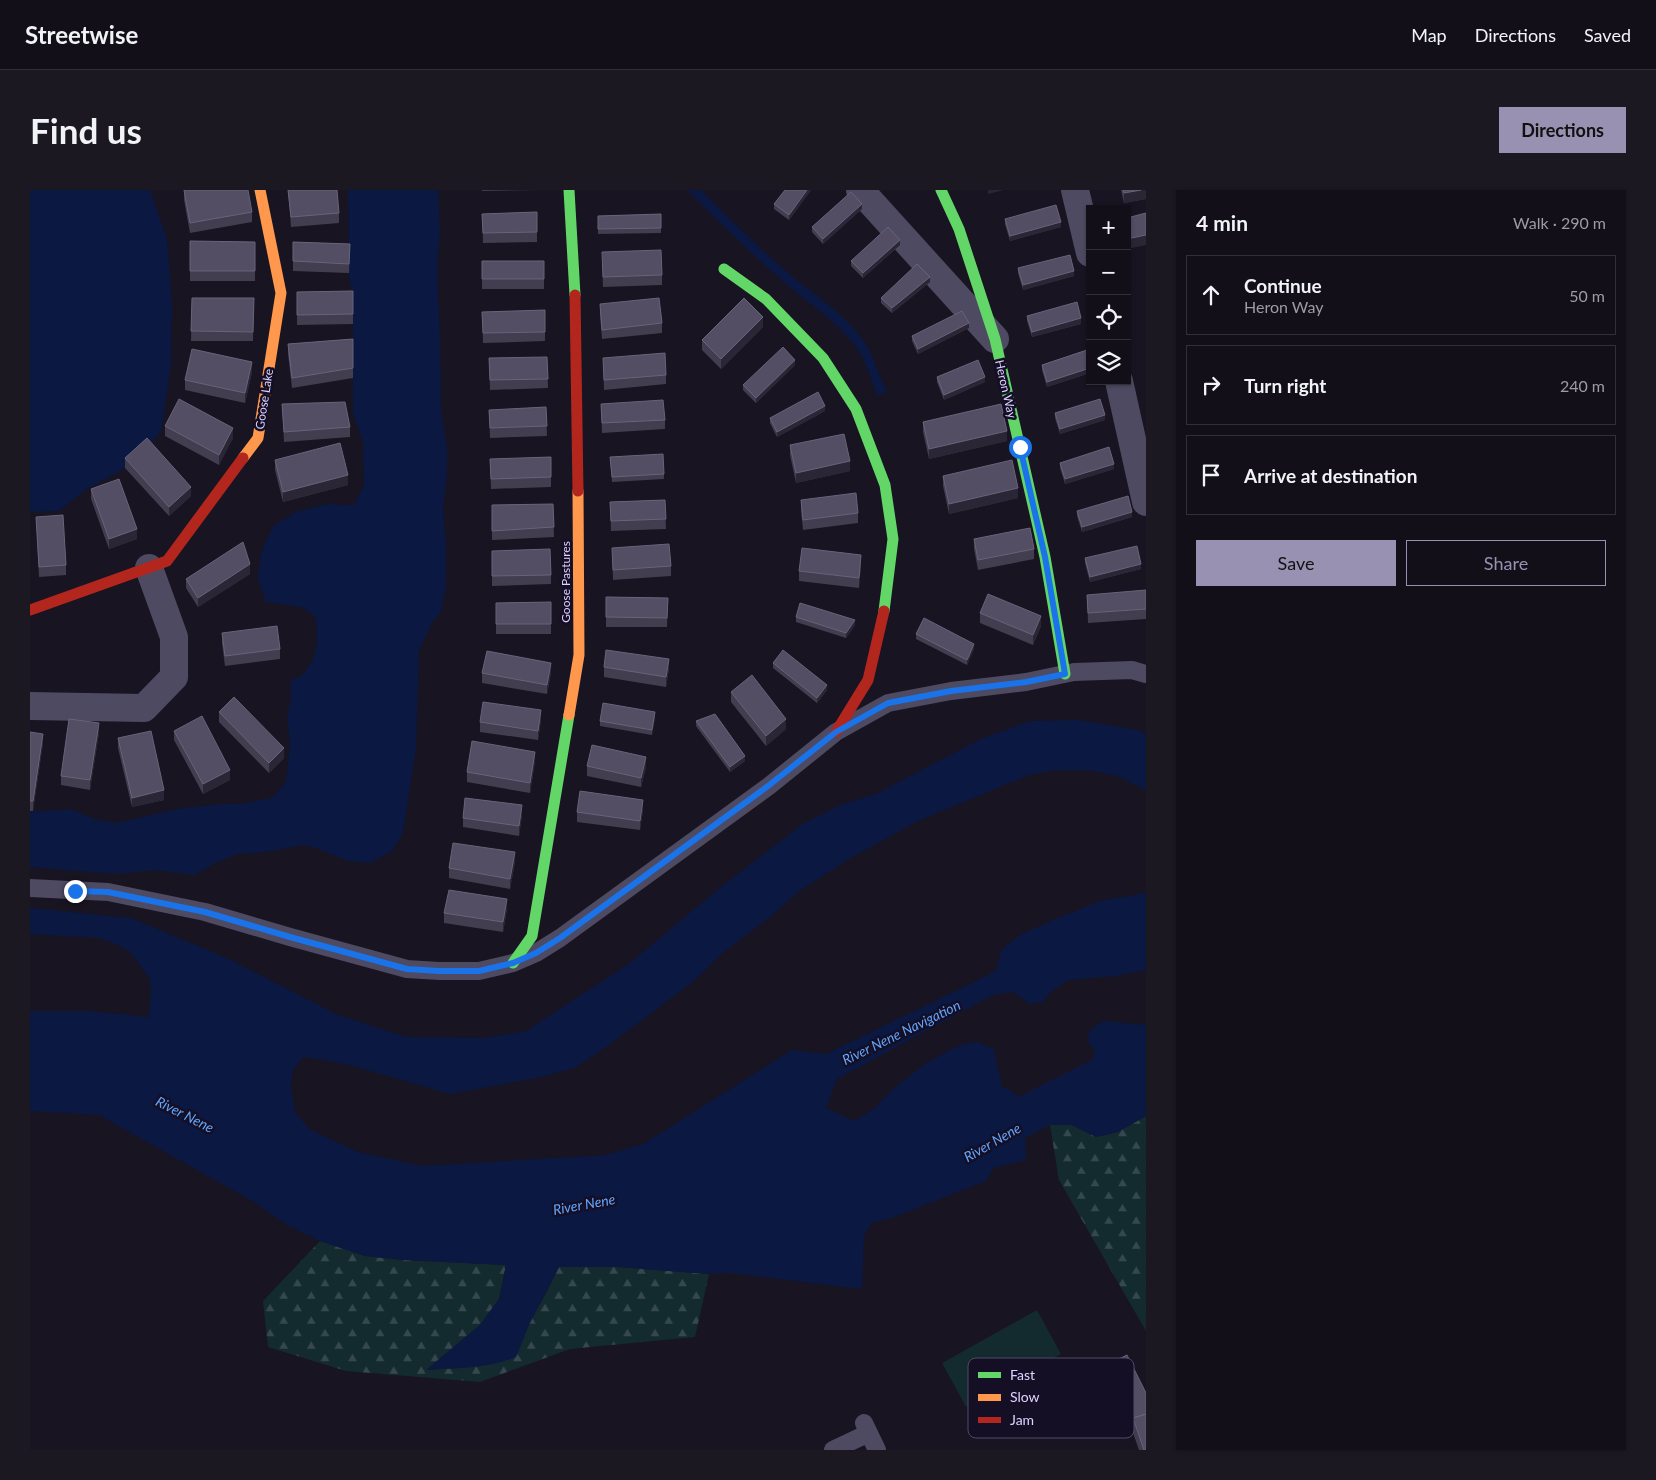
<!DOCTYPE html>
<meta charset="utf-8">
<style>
:root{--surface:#120f19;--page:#1b1822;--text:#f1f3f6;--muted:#9c9ca2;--line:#312f38;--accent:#9991b1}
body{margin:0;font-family:Lato,sans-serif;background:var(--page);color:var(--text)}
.controls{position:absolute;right:15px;top:15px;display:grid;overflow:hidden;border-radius:0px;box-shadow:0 1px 4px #0004}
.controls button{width:45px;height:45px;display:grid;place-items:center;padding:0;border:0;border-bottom:1px solid var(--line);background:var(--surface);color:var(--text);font:25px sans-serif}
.stop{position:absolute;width:15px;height:15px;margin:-11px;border:4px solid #1a73e8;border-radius:50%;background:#fff}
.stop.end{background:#1a73e8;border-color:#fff;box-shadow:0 1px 5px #0008}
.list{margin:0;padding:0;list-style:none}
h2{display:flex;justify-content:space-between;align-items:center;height:65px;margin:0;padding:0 20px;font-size:21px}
h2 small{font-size:16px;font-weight:400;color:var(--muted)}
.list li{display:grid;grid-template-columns:32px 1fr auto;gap:15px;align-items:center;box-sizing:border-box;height:80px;margin:0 10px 10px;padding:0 10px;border:1px solid var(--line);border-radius:0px}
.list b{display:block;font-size:19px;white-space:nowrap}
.list p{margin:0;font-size:16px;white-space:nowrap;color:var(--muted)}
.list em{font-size:16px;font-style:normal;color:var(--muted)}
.actions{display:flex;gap:10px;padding:15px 20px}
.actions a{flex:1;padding:11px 0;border:1px solid var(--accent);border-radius:0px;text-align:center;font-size:18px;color:var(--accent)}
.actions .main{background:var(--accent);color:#111}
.icon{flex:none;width:28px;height:28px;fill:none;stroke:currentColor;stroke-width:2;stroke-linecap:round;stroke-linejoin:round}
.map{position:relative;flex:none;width:1116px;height:1260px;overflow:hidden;border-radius:0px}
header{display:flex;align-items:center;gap:30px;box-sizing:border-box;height:70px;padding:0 25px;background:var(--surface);border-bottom:1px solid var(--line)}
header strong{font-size:24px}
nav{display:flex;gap:28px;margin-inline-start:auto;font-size:18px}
.intro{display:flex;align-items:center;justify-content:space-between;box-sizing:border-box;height:120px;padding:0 30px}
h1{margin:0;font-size:35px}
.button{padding:12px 22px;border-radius:0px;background:var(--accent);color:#111;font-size:18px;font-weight:700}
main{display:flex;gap:30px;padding:0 30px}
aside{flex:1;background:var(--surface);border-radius:0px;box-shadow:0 1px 4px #0004}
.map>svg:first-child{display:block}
</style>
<header>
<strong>Streetwise</strong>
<nav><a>Map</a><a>Directions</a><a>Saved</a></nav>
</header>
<div class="intro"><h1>Find us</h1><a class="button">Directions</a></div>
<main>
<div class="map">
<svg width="1116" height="1260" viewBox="0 0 1116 1260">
<defs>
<pattern id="forest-firs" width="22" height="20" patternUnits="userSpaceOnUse" patternTransform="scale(1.25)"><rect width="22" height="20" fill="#132a2e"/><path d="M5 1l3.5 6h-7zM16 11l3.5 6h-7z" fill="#35484d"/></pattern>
</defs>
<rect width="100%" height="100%" fill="#181421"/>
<path fill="url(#forest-firs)" d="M1116,926V1141L1029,990L1020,935H1042L1066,947L1088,942Z
M290,1051L335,1066L373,1070L476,1075L469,1109L450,1135L397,1180L438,1177L475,1171C495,1141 513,1111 529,1077H587L679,1084L665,1147L540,1159L450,1192L316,1181L238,1157L233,1111Z"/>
<path fill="#132a2e" d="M1007,1120L1031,1164L936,1217L912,1173Z"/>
<path fill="#0b1942" d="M0,0H120L137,49L142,114L141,175L131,241L117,258L95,278L54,301L29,321L0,322Z
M318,0H408L410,38L407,78L410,150L411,218L417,259V282L413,320L416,356V396L411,422L402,433L389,460L386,558L373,643L362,661L340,673L318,671L286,658L273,655L236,662L208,664L188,672L164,685L126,680L86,684L0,677V622L41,619L67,630L87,633L148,619L189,614H209L242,608L256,592L260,554L257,526L261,509V490L274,484L283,469L287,454L286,427L272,417L236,412L228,388L231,363L243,336L268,321L298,314L324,315L334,296L333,251L323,224V111L319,83Z
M657,0H671C701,30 730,59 762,86C787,107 818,126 835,153C845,168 849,186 857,202L848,206C840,190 837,172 826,157C807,131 779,114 755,93C721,64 689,32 657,0Z
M1049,530L1107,540L1116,544V600L1088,586L1057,580H1027L999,585L888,631L821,668L769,701L745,723L694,762L664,791L579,855L545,878L507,888L420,904L323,876C306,873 290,868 273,867L263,880L261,897L265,922L279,939L328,962L392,976L575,965L613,954L762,860L796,864L956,786L966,780L972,759L990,745L1028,728L1070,711L1116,703V780L1086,786L1039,790L1022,801L1013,812L1000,814L983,802L963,805L807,889L796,918L824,931L845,918L862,900L896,873L932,854L948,852L964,859L972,897L981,901L988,907L1062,870L1065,862L1058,851L1060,840L1073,831L1116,835V926L1088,942L1066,947L1042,935H1020L995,948L996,970L963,978L956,991L859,1029L842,1033L834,1046L832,1099L698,1083L679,1084L587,1077H529L499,1135L486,1167C458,1179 425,1178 396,1180L450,1135L469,1109L476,1075L373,1070L335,1066L290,1051L257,1035L224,1012L69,925L0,921V821H60L119,827L121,802L120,789L100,762L90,756L70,748L0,744V718L101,728L199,769L306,824L376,847L454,848L496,841L600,773L687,700L774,633L810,615L846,604L951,549L1000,531Z"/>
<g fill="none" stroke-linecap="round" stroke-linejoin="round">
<path stroke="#4d4a62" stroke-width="18" d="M0,698L78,702L175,722L260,747L377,779L409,781H449L483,773L506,763L530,748L739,596L806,542L858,513L921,501L996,492L1044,482L1102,480L1116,484
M834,1233L847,1260
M803,1260L839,1243"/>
<path stroke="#4d4a62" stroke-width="28" d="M830,0L965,149
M1045,0L1060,63
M1089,191L1116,312
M0,516L114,518L144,487V447L119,378"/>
<path stroke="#63d668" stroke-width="11" d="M539,0L545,105
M911,0L929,39L965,149L1015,367L1035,484
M694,79L736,109L793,168L826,219L855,295L863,349L854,421
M483,773L502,746L539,525"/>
<path stroke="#ff974d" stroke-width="11" d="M213,268L228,248L251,103L230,0
M539,525L549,465L548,301"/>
<path stroke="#b3261e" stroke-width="11" d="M545,105L548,301
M0,420L137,371L213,268
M806,542L838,490L854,421"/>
</g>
<path fill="#433d50" d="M154,0L222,22V32L160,43L154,10Z
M258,0L309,23V33L261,37Z
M452,0H509L452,1Z
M781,0L759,30L744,19V14Z
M1091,0H1116V9L1094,13Z
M832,19L793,54L782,42V37Z
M507,22V52L453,53L452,24Z
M631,24V43L568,44V26Z
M975,29L1031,37L980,51L975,34Z
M160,51L225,52V91H160Z
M263,52L320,54L319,83L263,81Z
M870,55L833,88L821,76V71Z
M452,71H514V99H452Z
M572,72L632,85V95L573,97Z
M988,78L1044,86L993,100L988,83Z
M900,92L862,123L851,113V108Z
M323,101V134L267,135V102Z
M162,108H224L223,151H161Z
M570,114L632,133V143L572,149L570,124Z
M515,120V151L453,153L452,122Z
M997,126L1051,134L1002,147L997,131Z
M733,137L691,179L672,160V150Z
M939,138L888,164L882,151V146Z
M323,149V188L262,198L258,164V154Z
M1060,159V183L1017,197L1012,180V175Z
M517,167L518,198L460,200L459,168Z
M573,168L636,185V194L574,200Z
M765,175L726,213L713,200V195Z
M222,182L215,213L155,200V190Z
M907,187L955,192L914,210L907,192Z
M252,214L320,237V247L254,252Z
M571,214L635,230V239L572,243Z
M516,217L517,246L460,248L459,220Z
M795,221L747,247L740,233V228Z
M1025,223L1075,230L1030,244L1025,228Z
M893,232L977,251L899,269L893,242Z
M135,236L203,248L189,275L135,246Z
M760,255L820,281L766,293L760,265Z
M521,267V297L461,299L460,269Z
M580,267L634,284V289L582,292Z
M95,268L161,306L139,326L95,278Z
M245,270L318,295L253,312L245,280Z
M1030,273L1084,279L1035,294L1030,278Z
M913,286L988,308L919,324L913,296Z
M61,299L107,349L79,359L61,309Z
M635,310L636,339L581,341L580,312Z
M771,310L828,323V333L773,340L771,320Z
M523,314L524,347L462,350V315Z
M1047,321L1102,327L1052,342L1047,326Z
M6,327L36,375V385L9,387Z
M944,349L1004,359V369L948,380L944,359Z
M582,358L641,376V386L583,390Z
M1055,368L1111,379L1060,392L1055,373Z
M462,371L521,385V394L462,396Z
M831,374L829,398L769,391V381Z
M220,384L168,417L156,398V389Z
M1116,404V429L1058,433L1057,405Z
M576,407L638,408L637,437H576Z
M521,412V444H466V413Z
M950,423L1011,436L1003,455L950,433Z
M766,427L825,435L816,448L766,432Z
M192,443L250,459V469L195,476L192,453Z
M886,444L944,459L937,475L886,449Z
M743,473L797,500L787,513L743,478Z
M574,477L639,479L636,497L574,487Z
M452,483H521L517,504L452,493Z
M701,502L756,539L736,556L701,512Z
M189,522L254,568L239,583L189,532Z
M625,527L622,545L570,536V531Z
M511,530L508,550L450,542V532Z
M666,531L715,571L700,582L666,536Z
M144,541L200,590L173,604L144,550Z
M0,542L13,553L3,621H0Z
M69,543L60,600L31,595V586Z
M88,548L134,610L102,617L88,558Z
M505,572L500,603L437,592V582Z
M557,576L616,577L611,597L557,586Z
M613,620L610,640L547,632V622Z
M492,625L489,646L433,637V628Z
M485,672L480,699L419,688V678Z
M477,719L473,742L414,733V723Z
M1066,1180L1116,1203V1260H1109L1103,1243V1240L1094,1245L1066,1190Z"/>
<path fill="#2b2635" d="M777,0H781L759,30V25Z
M958,0H974L958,4Z
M1111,0H1116V9L1094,13V3Z
M832,14V19L793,54V49Z
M1031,32V37L980,51V46Z
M1116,45V55L1097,59V49Z
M870,50V55L833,88V83Z
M1044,81V86L993,100V95Z
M900,87V92L862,123V118Z
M733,127V137L691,179V169Z
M1051,128V134L1002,147V142Z
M939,133V138L888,164V159Z
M765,170V175L726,213V208Z
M222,172V182L215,213V203Z
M1060,178V183L1017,197V192Z
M955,187V192L914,210V205Z
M795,216V221L747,247V242Z
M1075,225V230L1030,244V239Z
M203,238V248L189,275V265Z
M977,241V251L899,269V259Z
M820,271V281L766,293V283Z
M1084,274V279L1035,294V289Z
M318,285V295L253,312V302Z
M161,297V306L139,326V317Z
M988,298V308L919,324V314Z
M1102,322V327L1052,342V337Z
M107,339V349L79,359V349Z
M831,365V374L829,398V388Z
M220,374V384L168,417V408Z
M1111,374V379L1060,392V387Z
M1011,426V436L1003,455V445Z
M825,430V435L816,448V443Z
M944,454V459L937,475V470Z
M639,469V479L636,497V487Z
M521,473V483L517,504V495Z
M797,495V500L787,513V508Z
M511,520V530L508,550V541Z
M625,522V527L622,545V540Z
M756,529V539L736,556V546Z
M69,533V543L60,600V590Z
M13,544V553L3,621V611Z
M254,558V568L239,583V573Z
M505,562V572L500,603V593Z
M715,566V571L700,582V577Z
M616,567V577L611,597V588Z
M200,580V590L173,604V594Z
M134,600V610L102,617V608Z
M613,610V620L610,640V631Z
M492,615V625L489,646V636Z
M485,662V672L480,699V689Z
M477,709V719L473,742V732Z
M1103,1230V1240L1094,1245V1235Z"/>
<path fill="#534e63" stroke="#69637b" d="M154,0H218L222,22L160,33Z
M258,0H307L309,23L261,27Z
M755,0H777L759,25L744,14Z
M1093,0H1111L1094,3Z
M821,2L832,14L793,49L782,37Z
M1026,15L1031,32L980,46L975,29Z
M507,22V42L453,43L452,24Z
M1116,23V45L1097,49V28Z
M631,24V38L568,39V26Z
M858,37L870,50L833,83L821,71Z
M160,51L225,52V81H160Z
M263,52L320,54L319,74L263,71Z
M631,60L632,85L573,87L572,62Z
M1040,65L1044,81L993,95L988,78Z
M452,71H514V89H452Z
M887,74L900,87L862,118L851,108Z
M323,101V124L267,125V102Z
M162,108H224L223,142L161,141Z
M629,108L632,133L572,140L570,114Z
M714,108L733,127L691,169L672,150Z
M1047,112L1051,128L1002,142L997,126Z
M515,120V142L453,143L452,122Z
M932,121L939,133L888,159L882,146Z
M323,149V178L262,188L258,154Z
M753,157L765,170L726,208L713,195Z
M162,159L222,172L215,203L155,190Z
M1060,159V178L1017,192L1012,175Z
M635,163L636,185L574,190L573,168Z
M517,167L518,189L460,190L459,168Z
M948,170L955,187L914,205L907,187Z
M788,202L795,216L747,242L740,228Z
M149,209L203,238L189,265L135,236Z
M1070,209L1075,225L1030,239L1025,223Z
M633,210L635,230L572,233L571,214Z
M315,212L320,237L254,242L252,214Z
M971,214L977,241L899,259L893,232Z
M516,217L517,236L460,238L459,220Z
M814,244L820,271L766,283L760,255Z
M117,248L161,297L139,317L95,268Z
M310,253L318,285L253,302L245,270Z
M1079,257L1084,274L1035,289L1030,273Z
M633,264L634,284L582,287L580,267Z
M521,267V287L461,289L460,269Z
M982,270L988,298L919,314L913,286Z
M89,289L107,339L79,349L61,299Z
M826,303L828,323L773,330L771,310Z
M1098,306L1102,322L1052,337L1047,321Z
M635,310L636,329L581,331L580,312Z
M523,314L524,337L462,341V315Z
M33,325L36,375L9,377L6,327Z
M1000,338L1004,359L948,370L944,349Z
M213,352L220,374L168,408L156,389Z
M639,354L641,376L583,380L582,358Z
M1107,356L1111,374L1060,387L1055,368Z
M772,358L831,365L829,388L769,381Z
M520,359L521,385L462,386V361Z
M1116,400V419L1058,423L1057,405Z
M958,404L1011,426L1003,445L950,423Z
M576,407L638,408L637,428L576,427Z
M521,412V434H466V413Z
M770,413L825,430L816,443L766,427Z
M894,428L944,454L937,470L886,444Z
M247,436L250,459L195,466L192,443Z
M576,460L639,469L636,487L574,477Z
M753,460L797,495L787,508L743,473Z
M457,461L521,473L517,495L452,483Z
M722,485L756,529L736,546L701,502Z
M204,507L254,558L239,573L189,522Z
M453,512L511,520L508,541L450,532Z
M573,513L625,522L622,540L570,531Z
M685,524L715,566L700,577L666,531Z
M172,526L200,580L173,594L144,541Z
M39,529L69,533L60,590L31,586Z
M121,541L134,600L102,608L88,548Z
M0,542L13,544L3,611H0Z
M442,551L505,562L500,593L437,582Z
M562,555L616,567L611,588L557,576Z
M550,601L613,610L610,631L547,622Z
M435,608L492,615L489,636L433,628Z
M423,653L485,662L480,689L419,678Z
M419,700L477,709L473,732L414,723Z
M1097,1165L1116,1203V1224L1103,1228V1230L1094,1235L1066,1180Z
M1116,1224V1260H1114L1103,1228Z"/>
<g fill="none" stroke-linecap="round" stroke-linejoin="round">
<path stroke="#1a73e8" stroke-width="6" d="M45,701L78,702L175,722L260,747L377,779L409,781H449L483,773L506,763L530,748L738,596L806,542L858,513L921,501L996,492L1035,484L1015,367L990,257"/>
</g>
<g text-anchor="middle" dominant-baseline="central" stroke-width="5" stroke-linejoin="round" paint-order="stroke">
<g font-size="12" fill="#ded4ff" stroke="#150f26">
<text transform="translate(976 199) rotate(77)">Heron Way</text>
<text transform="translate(234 209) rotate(-81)">Goose Lake</text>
<text transform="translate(535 392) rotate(-90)">Goose Pastures</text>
</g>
<g font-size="14" font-style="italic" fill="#62a6ff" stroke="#150f26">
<text transform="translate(871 842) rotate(-26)">River Nene Navigation</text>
<text transform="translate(155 924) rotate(27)">River Nene</text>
<text transform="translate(962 952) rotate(-30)">River Nene</text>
<text transform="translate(554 1014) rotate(-10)">River Nene</text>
</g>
</g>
<rect x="938" y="1168" width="166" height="80" rx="8" fill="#150f26" stroke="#514a67" stroke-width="1"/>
<rect x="948" y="1182" width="23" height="6" fill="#63d668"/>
<rect x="948" y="1204" width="23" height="7" fill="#ff974d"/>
<rect x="948" y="1227" width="23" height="6" fill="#b3261e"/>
<g font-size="14" fill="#ded4ff">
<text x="980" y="1190">Fast</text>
<text x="980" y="1212">Slow</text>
<text x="980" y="1235">Jam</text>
</g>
</svg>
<div class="controls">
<button>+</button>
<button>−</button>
<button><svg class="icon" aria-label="locate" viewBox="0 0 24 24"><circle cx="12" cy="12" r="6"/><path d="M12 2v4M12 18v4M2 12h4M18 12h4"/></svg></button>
<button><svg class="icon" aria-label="layers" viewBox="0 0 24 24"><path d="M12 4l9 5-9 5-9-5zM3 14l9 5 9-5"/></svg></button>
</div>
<div class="stop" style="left:990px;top:257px"></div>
<div class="stop end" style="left:45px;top:701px"></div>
</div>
<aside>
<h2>4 min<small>Walk · 290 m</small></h2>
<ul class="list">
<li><svg class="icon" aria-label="ahead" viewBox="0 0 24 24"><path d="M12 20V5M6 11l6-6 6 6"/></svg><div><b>Continue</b><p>Heron Way</p></div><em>50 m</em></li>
<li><svg class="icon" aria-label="right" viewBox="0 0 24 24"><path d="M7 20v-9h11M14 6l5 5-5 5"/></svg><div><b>Turn right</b></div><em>240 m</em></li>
<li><svg class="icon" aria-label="arrive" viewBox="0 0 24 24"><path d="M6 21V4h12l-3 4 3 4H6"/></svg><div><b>Arrive at destination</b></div></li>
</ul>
<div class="actions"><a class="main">Save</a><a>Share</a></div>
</aside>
</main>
